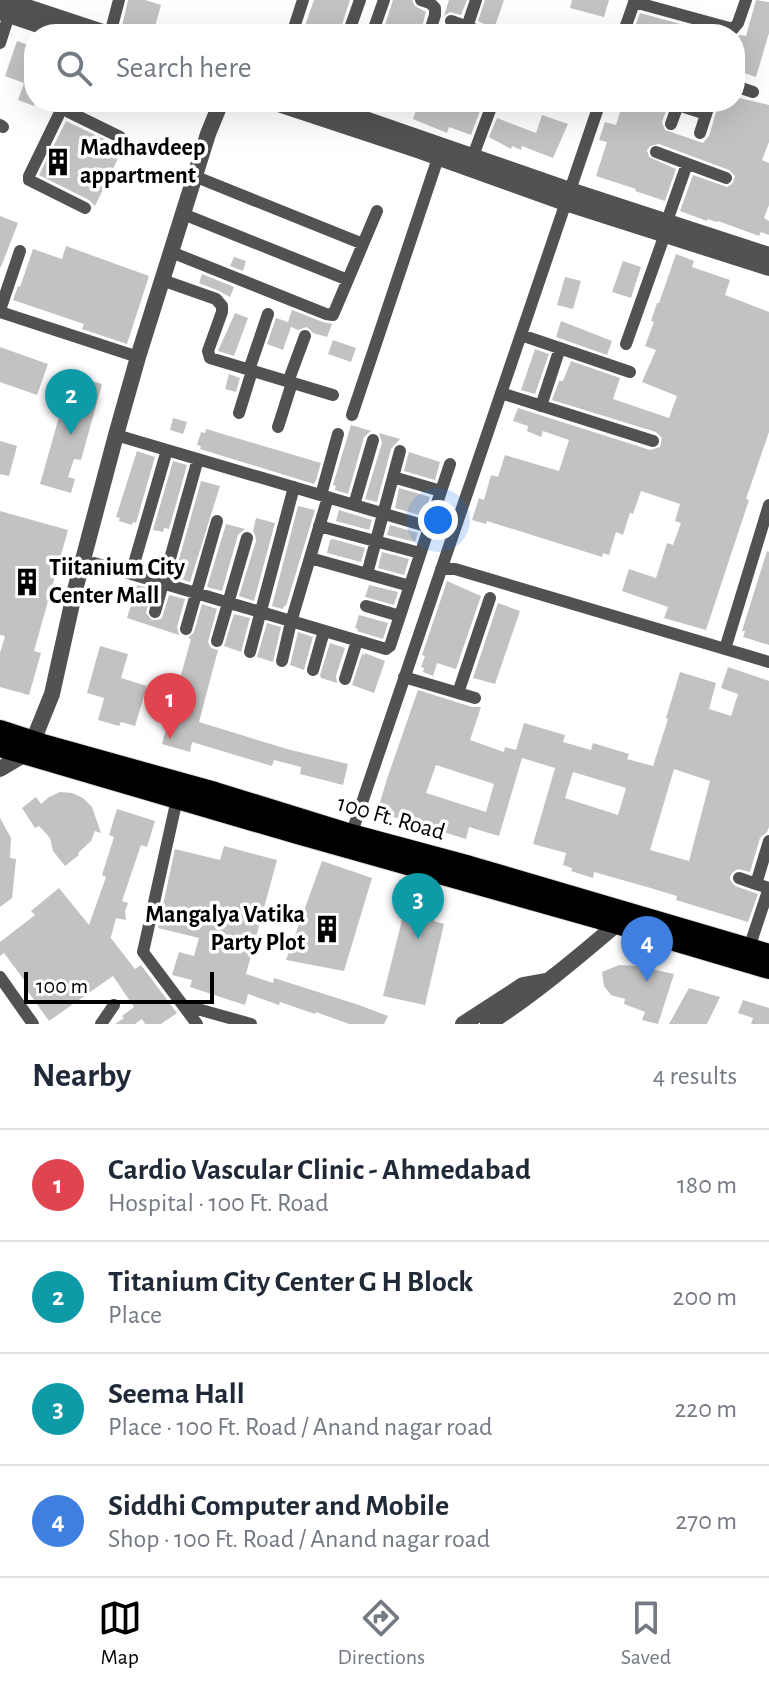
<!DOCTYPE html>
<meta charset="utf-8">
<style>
:root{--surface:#fff;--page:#f6f6f7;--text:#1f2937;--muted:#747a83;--line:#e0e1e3;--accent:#000}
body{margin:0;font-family:"Alegreya Sans",sans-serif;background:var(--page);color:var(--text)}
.scale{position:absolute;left:24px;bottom:20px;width:190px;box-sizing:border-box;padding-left:8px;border:4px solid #000;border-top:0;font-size:22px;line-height:28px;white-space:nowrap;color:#000;-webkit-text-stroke:6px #fff;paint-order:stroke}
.you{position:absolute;left:438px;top:520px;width:28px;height:28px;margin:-20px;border:6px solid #fff;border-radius:50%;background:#1a73e8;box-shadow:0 0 0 12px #1a73e833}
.badge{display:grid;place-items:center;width:52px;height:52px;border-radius:50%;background:var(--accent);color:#fff;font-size:26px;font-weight:700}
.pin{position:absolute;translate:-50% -66px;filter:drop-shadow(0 2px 4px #0008)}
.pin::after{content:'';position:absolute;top:42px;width:28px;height:24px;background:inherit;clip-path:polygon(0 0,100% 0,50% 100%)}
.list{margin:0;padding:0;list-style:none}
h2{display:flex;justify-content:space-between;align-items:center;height:104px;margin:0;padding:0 32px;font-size:34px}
h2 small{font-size:26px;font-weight:400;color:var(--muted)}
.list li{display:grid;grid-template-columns:52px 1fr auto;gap:24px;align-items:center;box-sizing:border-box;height:112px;padding:0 32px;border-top:2px solid var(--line)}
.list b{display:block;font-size:30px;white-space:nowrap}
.list p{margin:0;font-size:26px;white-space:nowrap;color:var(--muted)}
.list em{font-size:26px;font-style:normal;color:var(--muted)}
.icon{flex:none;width:44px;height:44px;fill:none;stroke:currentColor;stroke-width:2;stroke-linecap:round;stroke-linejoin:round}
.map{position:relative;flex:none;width:769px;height:1024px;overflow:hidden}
.search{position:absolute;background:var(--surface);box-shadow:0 8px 32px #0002;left:24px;right:24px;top:24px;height:88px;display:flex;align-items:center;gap:20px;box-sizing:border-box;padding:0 28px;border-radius:32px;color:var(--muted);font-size:30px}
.sheet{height:552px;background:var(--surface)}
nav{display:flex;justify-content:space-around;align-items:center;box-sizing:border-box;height:112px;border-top:2px solid var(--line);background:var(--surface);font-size:22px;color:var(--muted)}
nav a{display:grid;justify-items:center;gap:4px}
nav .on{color:var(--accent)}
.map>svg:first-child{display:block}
</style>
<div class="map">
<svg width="769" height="1024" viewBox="0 0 769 1024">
<rect width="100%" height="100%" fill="#fff"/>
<path fill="#c2c2c2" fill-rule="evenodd" d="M128,0H145L161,5L153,34L122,26Z
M314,0H350L339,34H302Z
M393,0H412L415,6L426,12L420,34H382Z
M449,0H467L461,15L450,12L444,16Z
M485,0H504L494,29L478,21Z
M572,0H609L604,17L570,8Z
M756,0L769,2V33L756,77L735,70V38L740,35L746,36Z
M640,13L717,34H640L633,32Z
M17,41L34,47V106L18,100L24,83L5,76Z
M735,97L769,105V142L762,160L769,163V205L764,218L769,221V235L761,232L759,236L718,221L717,222L707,219V221L680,211L693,175L727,187L732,184L735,176L729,170L659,144L650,146L647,150L649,157L676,169L665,201L635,191L636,189L596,176L607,142L599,140L605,122L616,125L623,102H659L668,105L662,122L665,130L703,143L709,136L719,102H735Z
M419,102H456L480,111L471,135L449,127L447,133L413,119Z
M542,115L568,124L553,158L522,146L521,150L512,146L511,149L489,137L497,118L536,133Z
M66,121L116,145L124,146L95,206L89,200L39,175Z
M0,216L18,223L1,267H0Z
M66,246L149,276L127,344L82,329L84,324L13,300L18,286L20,287L33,249L62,259Z
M676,254L694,261L692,267L730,280L725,295L769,312V432L746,499L749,500L706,630L664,618L668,607L622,591L629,569L656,578L667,543L673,545L681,523L675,521L680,504L641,491L633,514L630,513L623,535L616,532L609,555L603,553L602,557L487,521L486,524L472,520L479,498L484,500L491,475L498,477L505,455L559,471L569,440L543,431L541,437L527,431L528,426L513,421L518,408L650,450L660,447L662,438L656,432L552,400L559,381H563L571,361L620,378L613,399L669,418L677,396L642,382L656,350L645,346L654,322L651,321L657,303H659Z
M234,257L246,261L243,271L230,266Z
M623,261L641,267L631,298L612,292Z
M202,274L234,287L230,297L219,291L199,283Z
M565,277L581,281L573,309L557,305Z
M292,310L323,322L332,324L327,337L313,333L307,327L298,330L291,327L283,350L267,344L276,318L288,322Z
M235,313L248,318L234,356L218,351Z
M561,321L612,341L607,355L556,337Z
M333,340L356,348L351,362L328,354Z
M0,347L48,364L37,395L0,382Z
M535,349L549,354L535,394L521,390Z
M229,374L240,378L236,392L225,389Z
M71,375L102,384L81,460L74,459L68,477L75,479L71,493L40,484Z
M173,418L187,422L183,434L170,430Z
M351,425L371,431L364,437L348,494L335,490L336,486L333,485Z
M206,429L321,463L316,480L314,484L200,449L201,446L197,445L201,432L205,433Z
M379,433L400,439L391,449L377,502L365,499L382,443Z
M0,441L17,446L9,476L0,474Z
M137,451L155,457L136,523L133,522L132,525L119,521L120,518L116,517Z
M409,452L440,462L435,480L404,471Z
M173,461L187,465L169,529L164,528L163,532L153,530Z
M201,481L220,486L190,582L174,577Z
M399,488L430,497L423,516L395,508Z
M298,506L315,510L286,606H284L283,609L272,606Z
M339,510L372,520L369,530L336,521Z
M0,511L68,530L34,651L41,653L29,695L0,687V653L5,636L0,635Z
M256,518L275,523L254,601L239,596L256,541L255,535L253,531Z
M226,524L245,529L238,535L222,591L207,587Z
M390,525L418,533L415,542L387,535Z
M333,539L365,548L361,562L327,553L330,540Z
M767,551L769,552V645L743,637L745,631H742Z
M382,552L409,559L404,575L378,568Z
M447,581L481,596L456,669L437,663L433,676L423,672L424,668L421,667L425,656L422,655Z
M137,585L152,589L146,613L152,620H158L162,618L169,595L185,599L177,627L179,635L127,618Z
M369,585L398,592L394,605L365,597Z
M498,603L520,611L495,684L473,678Z
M202,604L217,609L208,642L211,648L218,650L199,722L287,749L348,764L343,785L300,774L301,767L274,760L272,766L192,742L190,752L162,744L191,639L188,638L194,632Z
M234,614L250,618L241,652L224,646Z
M359,615L388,623L383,639L357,631L358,629L355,628Z
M267,623L281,627L273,662L257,657Z
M298,632L313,637L304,670L290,665Z
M330,643L345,648L336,676L337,683L321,678L320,675Z
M100,646L128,654L121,678L147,686L135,726L121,722L119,726L98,720L104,698L87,693Z
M365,653L385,661L374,693L352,685L362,654L365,655Z
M728,667L769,681V827L767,832L760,838L750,872L738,869L733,872L730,876V880L735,886L758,894L748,922L676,900L677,896L647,887L594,872L593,878L571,871L572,868L563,865L566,853L533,844L555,768L522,758L499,836L469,827L466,839L377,812L387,779L418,690L472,707H481L470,740L504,752L505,747L516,750L524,723L565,735L563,742L591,750L593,743L629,754L627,759L653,766L668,719L666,718L680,672L716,683L709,709L731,716L738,694L721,688ZM436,765L494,784L486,812L426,793ZM674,769L710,781L689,861L650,850ZM573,772L626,788L618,815L565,798Z
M60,792L72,793L83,798L92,807L101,833L95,831L91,841L78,853L79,855L65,866L53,851L50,838L39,826L35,828L22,808L36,797L41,804L49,797Z
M117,809L155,821L147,847L141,845L122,901L128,903L125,911L126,920L116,918L111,937H110L135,969L141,965L177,1013L161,1024H145L142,1019L135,1024H115L124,1018L122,1016L134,1007L113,976L49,1021L24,986L27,984L4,953L0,956V942L35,915L31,911L59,888L89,925L106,877L102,875L114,837L109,835Z
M0,818L11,838L10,858L16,859L12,898L0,907Z
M224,846L277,860L246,974L273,983L274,978L359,1005L388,1016L384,1024H349L316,1012L315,1014L280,1002L279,1005L248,994L245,1005L190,987L192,980L172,975L179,952L194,956L199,938L158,928L175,849L220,860Z
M322,861L372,878L344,971L286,960Z
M421,889L442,895L434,921L444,924L425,1005L383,996L404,912L415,915Z
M619,965L637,966L674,974L658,1024L642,1020L645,1012L624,1004L625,999L611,995L604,986L602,972Z
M689,988L720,997L707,1024H669Z
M743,1000L769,1008V1024H751L753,1018L738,1013Z"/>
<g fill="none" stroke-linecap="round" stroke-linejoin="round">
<defs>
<path id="primary" d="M0,730L46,745L215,792L351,834L470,866L769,954
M0,747L297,834L617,924L769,969"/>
</defs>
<use href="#primary" stroke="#dbdbdb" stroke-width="22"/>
<path stroke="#525252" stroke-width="12" d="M421,0L430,3L435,8V15L429,34
M634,2L733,29L738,23L746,0
M451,21L487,34
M467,27L476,0
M110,34L119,0
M292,34L303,0
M348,34L360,0
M372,34L384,0
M623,34L635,0
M0,43L11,9
M735,86L753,92
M65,102L29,176V180L85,208
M678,105L706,114
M63,106L69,112L120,137
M671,124L679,102
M0,125L3,127
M700,133L710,102
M656,152L726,178
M473,156L493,102
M194,176L363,244
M183,214L348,280
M667,221L687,164
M171,252L326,314L333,315L377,211
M162,280L216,299L222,306V312L208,351L210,358L333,395
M0,310L20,251
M0,312L138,357
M521,335L630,372
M626,344L665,234
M249,370L268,314
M288,382L305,336
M501,393L653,441
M541,406L560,348
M239,413L252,371
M352,415L438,158
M278,427L292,383
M116,435L429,527
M393,477L441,491
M321,495L338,434
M354,505L373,440
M319,526L420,553
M310,558L410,586
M94,563L386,649L390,646L450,464
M441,569H455L769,662
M131,574L167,450
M367,574L400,451
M366,606L400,616
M155,612L198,459
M186,629L217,521
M217,641L247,538
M725,649L769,505
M250,652L294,487
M282,661L291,622L328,497
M313,670L324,631
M404,677L475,698
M345,679L357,641
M458,693L490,598
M177,799L143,952L197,1024
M350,838L600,102
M769,841L756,884L769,888
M739,878L756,884
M749,948L769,888
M0,977L33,1024
M183,1005L251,1024
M101,1024L114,1005"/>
<path stroke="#525252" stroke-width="16" d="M6,0L109,34
M0,12L65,34
M272,102L420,151L565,203L769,268
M316,102L570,190L769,255
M0,769L25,754L33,741L52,694L75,590L116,435L138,357L208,134L221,102
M463,1024L523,985L545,981
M488,1024C534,994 576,959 617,924L618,917"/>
<use href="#primary" stroke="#000" stroke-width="20"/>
</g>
<defs>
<symbol id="building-bare" viewBox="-9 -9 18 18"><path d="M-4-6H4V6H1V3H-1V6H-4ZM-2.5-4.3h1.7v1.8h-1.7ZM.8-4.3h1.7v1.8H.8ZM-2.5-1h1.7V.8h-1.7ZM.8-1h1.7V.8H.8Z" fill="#000" stroke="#fff" stroke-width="2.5" paint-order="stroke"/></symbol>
</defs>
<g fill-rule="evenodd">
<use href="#building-bare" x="38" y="142" width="40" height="40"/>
<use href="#building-bare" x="7" y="562" width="40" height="40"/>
<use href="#building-bare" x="307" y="909" width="40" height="40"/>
</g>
<g text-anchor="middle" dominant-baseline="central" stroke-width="7" stroke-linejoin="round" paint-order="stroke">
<g font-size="24" font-weight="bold" fill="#000" stroke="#fff" text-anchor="start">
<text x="80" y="148">Madhavdeep<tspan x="80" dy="28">appartment</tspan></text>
<text x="49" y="568">Tiitanium City<tspan x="49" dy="28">Center Mall</tspan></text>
<text x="305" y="915" text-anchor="end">Mangalya Vatika<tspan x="305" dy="28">Party Plot</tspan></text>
</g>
<g font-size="24" fill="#000" stroke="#fff">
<text transform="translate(391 818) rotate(16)">100 Ft. Road</text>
</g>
</g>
</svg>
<div class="scale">100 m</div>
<div class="you"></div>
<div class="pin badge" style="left:170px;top:739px;background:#e0444e">1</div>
<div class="pin badge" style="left:71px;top:435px;background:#0f9aa8">2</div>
<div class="pin badge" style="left:418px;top:939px;background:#0f9aa8">3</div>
<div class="pin badge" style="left:647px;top:982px;background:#3f7fe0">4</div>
<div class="search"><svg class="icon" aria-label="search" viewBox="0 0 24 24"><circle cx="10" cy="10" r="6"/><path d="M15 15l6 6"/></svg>Search here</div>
</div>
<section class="sheet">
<h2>Nearby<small>4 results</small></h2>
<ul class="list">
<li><span class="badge" style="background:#e0444e">1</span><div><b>Cardio Vascular Clinic - Ahmedabad</b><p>Hospital · 100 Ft. Road</p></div><em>180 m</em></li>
<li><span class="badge" style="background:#0f9aa8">2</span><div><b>Titanium City Center G H Block</b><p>Place</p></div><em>200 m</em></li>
<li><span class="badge" style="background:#0f9aa8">3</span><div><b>Seema Hall</b><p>Place · 100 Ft. Road / Anand nagar road</p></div><em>220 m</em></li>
<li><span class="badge" style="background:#3f7fe0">4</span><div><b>Siddhi Computer and Mobile</b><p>Shop · 100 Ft. Road / Anand nagar road</p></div><em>270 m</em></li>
</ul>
</section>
<nav>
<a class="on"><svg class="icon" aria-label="map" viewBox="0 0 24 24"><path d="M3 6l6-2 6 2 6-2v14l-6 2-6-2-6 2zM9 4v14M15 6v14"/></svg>Map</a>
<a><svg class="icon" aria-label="directions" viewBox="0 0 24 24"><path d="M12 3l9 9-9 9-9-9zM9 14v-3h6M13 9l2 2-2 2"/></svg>Directions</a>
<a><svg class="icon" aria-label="saved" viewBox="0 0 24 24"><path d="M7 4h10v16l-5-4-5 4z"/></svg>Saved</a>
</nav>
